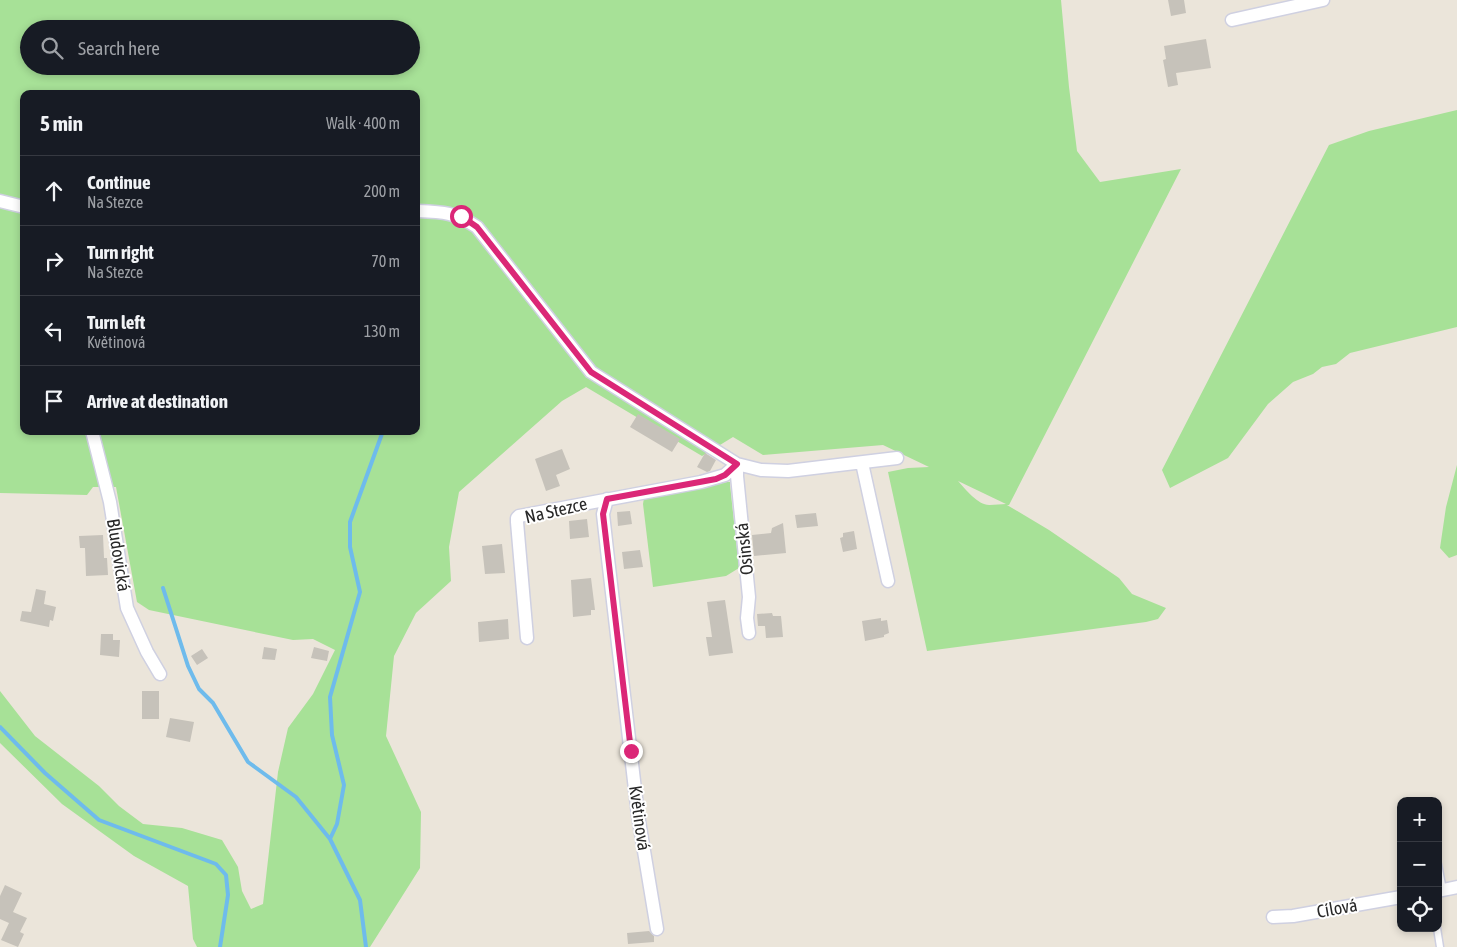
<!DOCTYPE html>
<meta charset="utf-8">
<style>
:root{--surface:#171b24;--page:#242831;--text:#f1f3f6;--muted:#9ea1a6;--line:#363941}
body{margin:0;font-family:"Asap Condensed",sans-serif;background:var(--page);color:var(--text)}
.controls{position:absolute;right:15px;bottom:15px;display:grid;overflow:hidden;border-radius:10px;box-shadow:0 2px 8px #0003}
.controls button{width:45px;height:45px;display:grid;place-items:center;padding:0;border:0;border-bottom:1px solid var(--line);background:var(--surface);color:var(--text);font:25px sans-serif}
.stop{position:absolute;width:15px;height:15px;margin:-11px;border:4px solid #db2777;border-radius:50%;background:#fff}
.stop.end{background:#db2777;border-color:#fff;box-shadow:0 1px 5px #0008}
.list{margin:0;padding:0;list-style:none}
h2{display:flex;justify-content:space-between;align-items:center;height:65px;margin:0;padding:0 20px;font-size:21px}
h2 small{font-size:16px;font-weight:400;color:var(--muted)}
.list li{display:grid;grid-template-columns:32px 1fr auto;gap:15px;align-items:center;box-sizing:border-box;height:70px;padding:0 20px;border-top:1px solid var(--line)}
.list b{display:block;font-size:19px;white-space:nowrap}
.list p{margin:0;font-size:16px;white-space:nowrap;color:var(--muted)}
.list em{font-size:16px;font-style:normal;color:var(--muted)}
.icon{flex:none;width:28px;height:28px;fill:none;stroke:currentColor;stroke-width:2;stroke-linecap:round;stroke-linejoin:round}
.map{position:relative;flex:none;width:1457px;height:947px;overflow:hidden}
.search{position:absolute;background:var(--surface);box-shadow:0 2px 8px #0003;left:20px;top:20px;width:400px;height:55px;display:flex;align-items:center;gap:12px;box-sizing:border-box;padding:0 18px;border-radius:28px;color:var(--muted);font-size:19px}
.panel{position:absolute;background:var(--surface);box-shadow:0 2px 8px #0003;left:20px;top:90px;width:400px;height:345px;border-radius:10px}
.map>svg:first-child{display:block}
</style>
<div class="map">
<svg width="1457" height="947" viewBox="0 0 1457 947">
<rect width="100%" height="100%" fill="#ebe5da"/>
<path fill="#a7e197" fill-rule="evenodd" d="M0,0H1061L1069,87L1077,151L1100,182L1181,169L1009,505H1007L1049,530L1119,578L1132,594L1166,608L1158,619L1146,622L927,651L888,472L908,468L929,467L883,445L763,455L733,437L702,456L586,387L562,401L459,492L449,547L451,581L416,613L394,656L386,736L421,812L420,868L370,947H197L193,939L188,886L134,856L62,804L0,743V691L35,736L99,786L119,806L143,824L182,828L222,840L238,867L242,891L251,909L263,904L278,772L288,728L313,694L335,650L313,639L293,640L149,610L137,602L116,487H93L87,495L0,493ZM29,29H411V66H29ZM24,94H416V431H24ZM958,481L1006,504C1001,504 995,505 990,505C979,506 965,489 958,481Z
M1457,110V327L1350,353L1336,364L1322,367L1313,374L1293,382L1268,404L1228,458L1170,488L1162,470L1329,145L1369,131Z
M1457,465V555L1449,558L1440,548L1446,507Z
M727,482H730V485L739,568L726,576L653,587L643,504L644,498Z"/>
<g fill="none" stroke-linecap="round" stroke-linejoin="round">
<path stroke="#6ebbec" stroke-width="4" d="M163,588L188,666L199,689L213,703L248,762L296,797L330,839L360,900L366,947
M0,727L45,773L99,820L216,864L226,875L228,895L220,947
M330,839L337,824L344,785L332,735L330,697L360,592L350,547V522L383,431"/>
</g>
<path fill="#c6c2ba" d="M1168,0H1184L1186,13L1171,16Z
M1206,39L1211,68L1176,73L1178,85L1168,87L1163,60L1166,59L1164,46Z
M638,414L680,439L672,452L630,427Z
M562,449L570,469L556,475L560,486L546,491L535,459Z
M705,453L716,460L710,471L707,472L697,467Z
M630,511L632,524L618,526L617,512Z
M816,513L818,526L797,528L795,515Z
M587,519L589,537L570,539L569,521Z
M783,523L786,553L754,556L752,535L771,533L772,528Z
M854,531L857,549L843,552L840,538L843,537V533Z
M103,535L104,558H107L108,575L86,576L85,548H80L79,536Z
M502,544L505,573L485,574L482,546Z
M640,550L643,567L624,569L622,552Z
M591,578L595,610H591V615L573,617L571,580Z
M36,589L46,591L44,604L56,607L53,621L50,620L49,627L20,621L22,611L31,612Z
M725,600L733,653L709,656L706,637H712L707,602Z
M772,613L773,616H781L783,637L766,638L765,626H758L757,614Z
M881,618V621L887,620L889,633L884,635V637L865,641L862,621Z
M508,619L509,639L479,642L478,622Z
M101,634H113V640H120L119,657L100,655Z
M264,647L277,649L275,660L262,659Z
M314,647L329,651L327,661L311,658Z
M202,649L208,658L197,665L191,656Z
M142,691H159V719H142Z
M170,718L194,722L190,742L166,737Z
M5,885L22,893L13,912L27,918L20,932L24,934L18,947L1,940L9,923L0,919V896Z
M649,931L654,936V942L628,944L627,933Z"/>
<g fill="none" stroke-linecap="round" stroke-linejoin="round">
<defs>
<path id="service" d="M1438,864L1443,890
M1437,928L1440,947"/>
<path id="minor" d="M1232,20L1323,0
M0,201L24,207
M416,211C443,212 454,212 477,227L591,372L737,464L761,470L788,471L897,458
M92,431L110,502L127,608L147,652L160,674
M862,463L888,581
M737,464V476L749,597L747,618L749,633
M607,499L603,514L607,550L638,815L657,929
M527,638L517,522V518L519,516L701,482L725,475L737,464
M1438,891L1457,887
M1273,917L1293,916L1401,897"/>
</defs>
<use href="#service" stroke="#cfd0e1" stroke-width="9"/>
<use href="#minor" stroke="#cfd0e1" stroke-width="15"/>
<use href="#service" stroke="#fff" stroke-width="6"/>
<use href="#minor" stroke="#fff" stroke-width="12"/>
</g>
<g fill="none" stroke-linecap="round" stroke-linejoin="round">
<path stroke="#db2777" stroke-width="6" d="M461,216L477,227L591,372L737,464L725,475L716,479L607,499L603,514L631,751"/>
</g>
<g text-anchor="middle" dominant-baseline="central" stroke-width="4" stroke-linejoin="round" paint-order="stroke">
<g font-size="18" fill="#282828" stroke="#fff">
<text transform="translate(556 510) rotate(-13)">Na Stezce</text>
<text transform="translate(744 549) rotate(-96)">Osinská</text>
<text transform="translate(119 555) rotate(81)">Bludovická</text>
<text transform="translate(640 818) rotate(82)">Květinová</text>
<text transform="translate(1337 908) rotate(-10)">Cílová</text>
</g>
</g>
</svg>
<div class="controls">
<button>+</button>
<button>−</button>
<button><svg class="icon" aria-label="locate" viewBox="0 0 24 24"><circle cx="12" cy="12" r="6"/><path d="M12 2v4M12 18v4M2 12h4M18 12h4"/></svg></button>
</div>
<div class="stop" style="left:461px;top:216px"></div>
<div class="stop end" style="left:631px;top:751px"></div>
<div class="search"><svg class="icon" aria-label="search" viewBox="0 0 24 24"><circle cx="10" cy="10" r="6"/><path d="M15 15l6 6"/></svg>Search here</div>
<section class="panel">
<h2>5 min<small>Walk · 400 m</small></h2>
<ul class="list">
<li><svg class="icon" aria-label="ahead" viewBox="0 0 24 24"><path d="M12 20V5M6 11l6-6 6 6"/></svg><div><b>Continue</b><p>Na Stezce</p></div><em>200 m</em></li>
<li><svg class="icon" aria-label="right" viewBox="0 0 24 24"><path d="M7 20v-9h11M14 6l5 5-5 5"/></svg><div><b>Turn right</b><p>Na Stezce</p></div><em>70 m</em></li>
<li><svg class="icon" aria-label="left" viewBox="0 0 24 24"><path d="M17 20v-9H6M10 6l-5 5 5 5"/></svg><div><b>Turn left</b><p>Květinová</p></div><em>130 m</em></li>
<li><svg class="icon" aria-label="arrive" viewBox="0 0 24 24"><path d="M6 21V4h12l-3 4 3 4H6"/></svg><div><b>Arrive at destination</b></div></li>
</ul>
</section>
</div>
